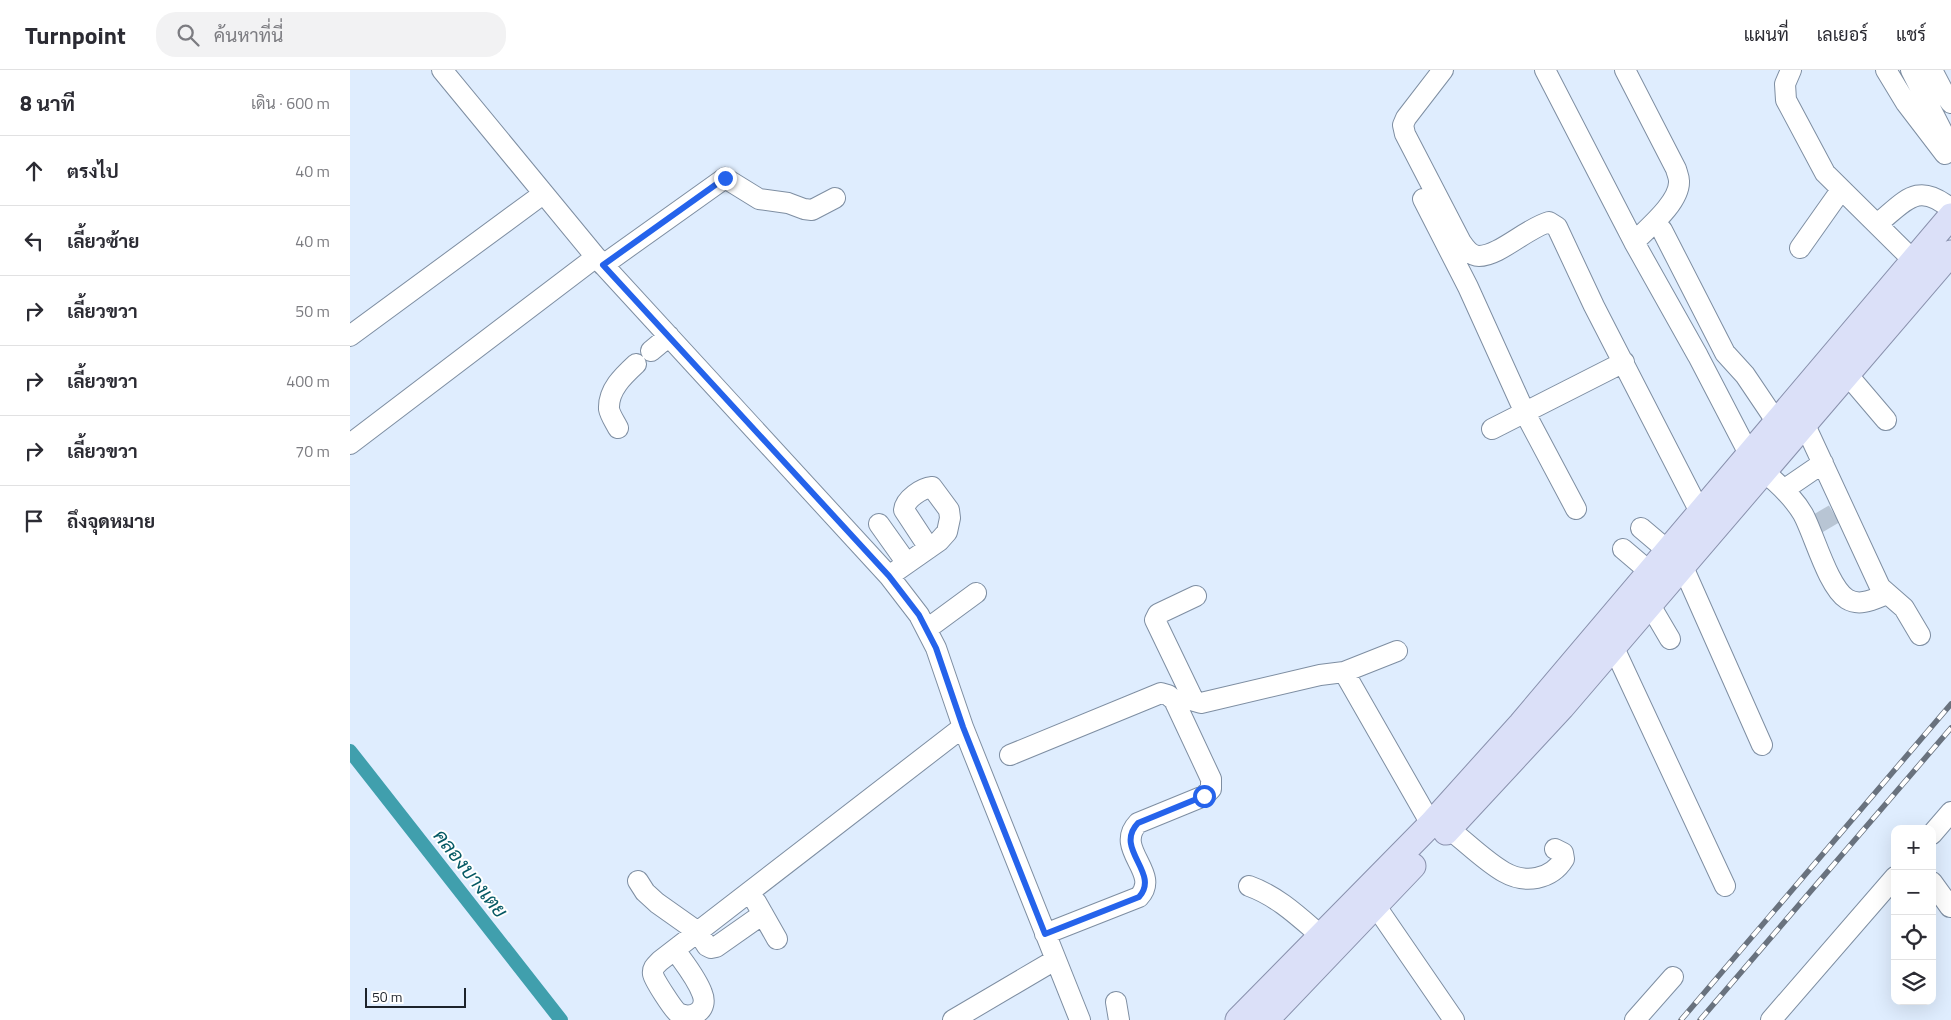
<!DOCTYPE html>
<html lang="th">
<meta charset="utf-8">
<style>
:root{--surface:#fff;--page:#f2f2f3;--text:#2b2b33;--muted:#7c7c81;--line:#e1e1e2}
body{margin:0;font-family:"Titillium Web",Sarabun,sans-serif;background:var(--page);color:var(--text)}
.controls{position:absolute;right:15px;bottom:15px;display:grid;overflow:hidden;border-radius:10px;box-shadow:0 5px 20px #0002}
.controls button{width:45px;height:45px;display:grid;place-items:center;padding:0;border:0;border-bottom:1px solid var(--line);background:var(--surface);color:var(--text);font:25px sans-serif}
.scale{position:absolute;left:15px;bottom:12px;width:101px;box-sizing:border-box;padding-left:5px;border:2px solid #1d232b;border-top:0;font-size:14px;line-height:18px;white-space:nowrap;color:#1d232b;-webkit-text-stroke:4px #fff;paint-order:stroke}
.stop{position:absolute;width:15px;height:15px;margin:-11px;border:4px solid #2563eb;border-radius:50%;background:#fff}
.stop.end{background:#2563eb;border-color:#fff;box-shadow:0 1px 5px #0008}
.list{margin:0;padding:0;list-style:none}
h2{display:flex;justify-content:space-between;align-items:center;height:65px;margin:0;padding:0 20px;font-size:21px}
h2 small{font-size:16px;font-weight:400;color:var(--muted)}
.list li{display:grid;grid-template-columns:32px 1fr auto;gap:15px;align-items:center;box-sizing:border-box;height:70px;padding:0 20px;border-top:1px solid var(--line)}
.list b{display:block;font-size:19px;white-space:nowrap}
.list em{font-size:16px;font-style:normal;color:var(--muted)}
.icon{flex:none;width:28px;height:28px;fill:none;stroke:currentColor;stroke-width:2;stroke-linecap:round;stroke-linejoin:round}
.map{position:relative;flex:none;width:1601px;height:950px;overflow:hidden}
header{display:flex;align-items:center;gap:30px;box-sizing:border-box;height:70px;padding:0 25px;background:var(--surface);border-bottom:1px solid var(--line)}
header strong{font-size:24px}
nav{display:flex;gap:28px;margin-inline-start:auto;font-size:18px}
.search{width:350px;height:45px;background:var(--page);display:flex;align-items:center;gap:12px;box-sizing:border-box;padding:0 18px;border-radius:20px;color:var(--muted);font-size:19px}
main{display:flex}
aside{flex:1;background:var(--surface)}
.map>svg:first-child{display:block}
</style>
<header>
<strong>Turnpoint</strong>
<div class="search"><svg class="icon" aria-label="search" viewBox="0 0 24 24"><circle cx="10" cy="10" r="6"/><path d="M15 15l6 6"/></svg>ค้นหาที่นี่</div>
<nav><a>แผนที่</a><a>เลเยอร์</a><a>แชร์</a></nav>
</header>
<main>
<aside>
<h2>8 นาที<small>เดิน · 600 m</small></h2>
<ul class="list">
<li><svg class="icon" aria-label="ahead" viewBox="0 0 24 24"><path d="M12 20V5M6 11l6-6 6 6"/></svg><div><b>ตรงไป</b></div><em>40 m</em></li>
<li><svg class="icon" aria-label="left" viewBox="0 0 24 24"><path d="M17 20v-9H6M10 6l-5 5 5 5"/></svg><div><b>เลี้ยวซ้าย</b></div><em>40 m</em></li>
<li><svg class="icon" aria-label="right" viewBox="0 0 24 24"><path d="M7 20v-9h11M14 6l5 5-5 5"/></svg><div><b>เลี้ยวขวา</b></div><em>50 m</em></li>
<li><svg class="icon" aria-label="right" viewBox="0 0 24 24"><path d="M7 20v-9h11M14 6l5 5-5 5"/></svg><div><b>เลี้ยวขวา</b></div><em>400 m</em></li>
<li><svg class="icon" aria-label="right" viewBox="0 0 24 24"><path d="M7 20v-9h11M14 6l5 5-5 5"/></svg><div><b>เลี้ยวขวา</b></div><em>70 m</em></li>
<li><svg class="icon" aria-label="arrive" viewBox="0 0 24 24"><path d="M6 21V4h12l-3 4 3 4H6"/></svg><div><b>ถึงจุดหมาย</b></div></li>
</ul>
</aside>
<div class="map">
<svg width="1601" height="950" viewBox="0 0 1601 950">
<rect width="100%" height="100%" fill="#dfedfe"/>
<g fill="none" stroke-linecap="round" stroke-linejoin="round">
<path stroke="#409fad" stroke-width="14" d="M0,681L211,950"/>
<path stroke="#b8c5d4" stroke-width="20" stroke-dasharray="20 10" stroke-linecap="butt" d="M1467,454L1484,444"/>
<defs>
<path id="minor" d="M92,0L246,187L539,506L569,545L586,578L613,657L730,950
M1093,0L1056,48L1053,55L1055,64L1111,172C1115,178 1120,186 1129,186C1149,186 1177,158 1199,152L1207,157L1244,236L1350,442
M1195,0L1284,172L1348,286L1399,384
M1275,0L1326,99C1327,103 1329,107 1329,111C1330,132 1298,158 1284,172
M1441,0L1435,14L1436,30L1475,103L1564,191
M1536,0L1556,33L1595,84
M1561,0L1598,73
M1582,0L1595,25L1601,33
M1073,129L1118,217L1175,343L1226,439
M1527,154C1555,132 1567,110 1601,139
M1312,160L1375,283L1395,305L1426,351
M1450,178L1491,120
M253,195L375,108L409,129L438,133L454,139L462,140L485,128
M0,266L193,124
M301,281L319,266
M1496,303L1536,350
M1454,353L1530,517L1554,538L1570,565
M268,358C265,352 260,345 259,339C258,320 273,306 286,294
M1142,359L1274,292
M0,374L246,187
M1414,402C1429,414 1443,427 1453,444C1464,464 1478,517 1497,529C1510,537 1524,529 1537,524
M1435,419L1473,393
M529,454L556,492
M1291,458L1317,480
M1273,479L1300,502
M1333,497L1412,675
M539,506L589,471L597,462L600,448L599,440L582,417C572,418 555,429 554,440L579,478
M846,526L808,544L805,550L844,631L851,633L970,605L994,602L1081,754
M1300,535L1320,569
M577,559L626,523
M1264,578L1375,816
M994,602L1047,581
M660,685L811,623L818,625L824,630L861,709V719L854,726L788,753C763,779 812,803 789,827L695,864
M1099,759C1116,772 1136,792 1154,802C1175,814 1201,810 1214,789L1213,783L1205,779
M1582,764L1601,742
M288,811L295,822L307,833L348,862L357,876L361,878L366,877L413,844
M1582,812L1600,837
M899,816C927,826 948,846 970,865
M406,832L427,869
M1025,835L1104,950
M325,880C334,893 346,907 352,923C359,940 343,950 328,943C323,939 304,910 303,904C302,898 306,895 310,891L613,657
M766,932L769,950
M603,950L705,890
M1285,950L1323,907
M1421,950L1545,807"/>
<path id="major" d="M1096,762L1212,637L1601,183
M888,950L1081,754L1171,654L1601,146
M916,950L1063,796"/>
</defs>
<use href="#minor" stroke="#7e8ea2" stroke-width="22"/>
<use href="#major" stroke="#8991ad" stroke-width="27"/>
<use href="#minor" stroke="#fff" stroke-width="20"/>
<use href="#major" stroke="#dbe0f8" stroke-width="25"/>
<defs>
<path id="rail" d="M1331,950L1601,634
M1350,950L1601,658"/>
</defs>
<use href="#rail" stroke="#69727e" stroke-width="5.5"/>
<use href="#rail" stroke="#fff" stroke-width="4" stroke-dasharray="11" stroke-linecap="butt"/>
</g>
<g fill="none" stroke-linecap="round" stroke-linejoin="round">
<path stroke="#2563eb" stroke-width="6" d="M375,108L253,195L539,506L569,545L586,578L613,657L695,864L789,827C811,803 763,779 788,753L854,726"/>
</g>
<g text-anchor="middle" dominant-baseline="central" stroke-width="4" stroke-linejoin="round" paint-order="stroke">
<g font-size="20" font-style="italic" fill="#055964" stroke="#fff">
<text transform="translate(121 803) rotate(52)">คลองบางเตย</text>
</g>
</g>
</svg>
<div class="controls">
<button>+</button>
<button>−</button>
<button><svg class="icon" aria-label="locate" viewBox="0 0 24 24"><circle cx="12" cy="12" r="6"/><path d="M12 2v4M12 18v4M2 12h4M18 12h4"/></svg></button>
<button><svg class="icon" aria-label="layers" viewBox="0 0 24 24"><path d="M12 4l9 5-9 5-9-5zM3 14l9 5 9-5"/></svg></button>
</div>
<div class="scale">50 m</div>
<div class="stop" style="left:854px;top:726px"></div>
<div class="stop end" style="left:375px;top:108px"></div>
</div>
</main>
